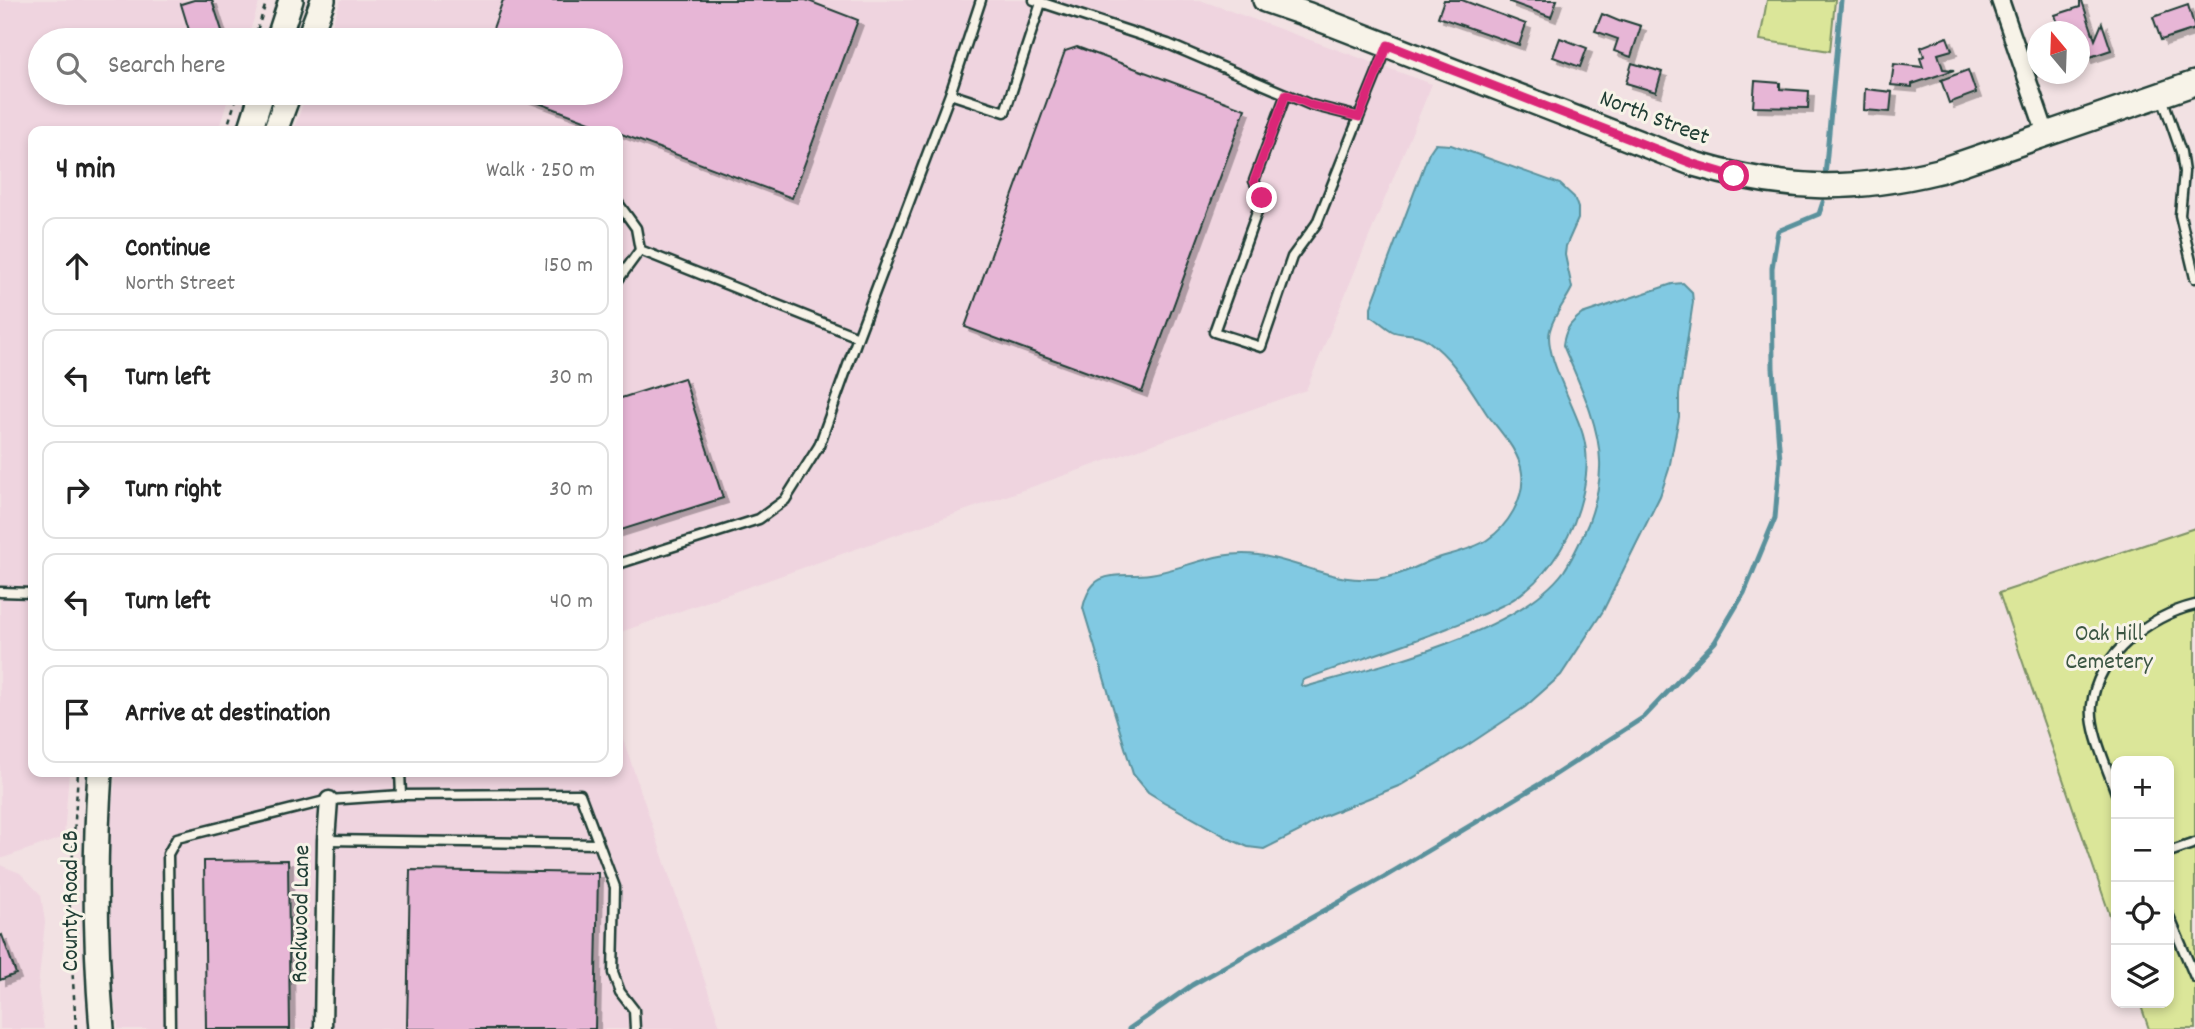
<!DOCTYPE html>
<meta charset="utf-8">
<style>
:root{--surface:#fff;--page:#f2f2f2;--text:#222;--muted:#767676;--line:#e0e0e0}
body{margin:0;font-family:Dekko,sans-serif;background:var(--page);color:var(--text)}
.controls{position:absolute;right:21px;bottom:21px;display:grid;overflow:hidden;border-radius:14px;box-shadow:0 4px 10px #0003}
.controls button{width:63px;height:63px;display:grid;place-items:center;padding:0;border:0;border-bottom:2px solid var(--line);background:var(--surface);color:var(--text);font:35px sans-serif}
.compass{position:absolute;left:2027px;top:21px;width:63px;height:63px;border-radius:50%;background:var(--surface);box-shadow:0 4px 10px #0003;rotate:341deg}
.stop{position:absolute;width:21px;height:21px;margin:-16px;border:5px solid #db2777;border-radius:50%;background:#fff}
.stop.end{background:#db2777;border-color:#fff;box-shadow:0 2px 7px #0008}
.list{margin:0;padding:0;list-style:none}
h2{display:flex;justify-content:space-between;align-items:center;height:91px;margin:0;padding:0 28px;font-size:30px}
h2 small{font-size:23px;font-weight:400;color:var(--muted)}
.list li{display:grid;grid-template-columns:46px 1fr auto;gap:21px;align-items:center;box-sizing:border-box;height:98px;margin:0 14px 14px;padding:0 14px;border:2px solid var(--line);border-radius:14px}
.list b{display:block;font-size:26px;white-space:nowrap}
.list p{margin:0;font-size:23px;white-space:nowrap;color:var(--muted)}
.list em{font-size:23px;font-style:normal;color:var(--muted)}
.icon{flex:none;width:38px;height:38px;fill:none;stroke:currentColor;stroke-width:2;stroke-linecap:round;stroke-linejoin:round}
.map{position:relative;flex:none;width:2195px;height:1029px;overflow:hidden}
.search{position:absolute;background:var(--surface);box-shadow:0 4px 10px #0003;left:28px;top:28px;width:595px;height:77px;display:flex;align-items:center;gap:18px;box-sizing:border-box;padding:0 24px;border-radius:38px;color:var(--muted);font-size:26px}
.panel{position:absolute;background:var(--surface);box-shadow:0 4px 10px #0003;left:28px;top:126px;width:595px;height:651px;border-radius:14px}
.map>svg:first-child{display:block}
</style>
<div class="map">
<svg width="2195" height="1029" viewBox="0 0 2195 1029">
<defs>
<filter id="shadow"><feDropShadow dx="5" dy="5" stdDeviation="0" flood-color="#0004"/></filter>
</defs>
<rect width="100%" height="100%" fill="#f2e1e3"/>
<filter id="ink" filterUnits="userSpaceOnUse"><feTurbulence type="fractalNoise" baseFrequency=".0143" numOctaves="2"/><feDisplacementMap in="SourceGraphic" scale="14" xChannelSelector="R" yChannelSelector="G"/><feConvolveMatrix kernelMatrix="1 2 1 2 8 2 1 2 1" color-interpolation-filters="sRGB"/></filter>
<g filter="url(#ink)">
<path fill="#efd4df" d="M0,0H260L247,40H40V93H230L218,131H33V772H69L64,837L0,859Z
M341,0H1200L1432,84L1306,390L618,633V131H293L307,93H611V40H326Z
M618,724L721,1029H118L111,969L110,826L116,772H618Z
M0,865L20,873L41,895L45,922L38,988L44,1029H0Z"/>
<path fill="#dbe699" stroke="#7d9266" stroke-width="2" d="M1767,0H1835L1830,51L1760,40Z
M2195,528V1029H2149L2140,1003H2169V761H2116V933L1999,593Z"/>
<path fill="#81c9e2" stroke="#5a919c" stroke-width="2" d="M1435,144L1451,145L1560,184L1574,197L1578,208V219L1566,246L1565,255L1572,288C1565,303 1554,314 1550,330C1543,353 1576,409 1583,435C1590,460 1586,484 1579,508C1568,546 1542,583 1507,603C1488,613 1468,620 1448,628C1400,647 1351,662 1303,680L1301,685L1305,687C1378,666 1518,633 1564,571C1574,556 1581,540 1588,524C1595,505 1601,482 1600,461C1599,422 1578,381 1563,345C1565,330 1570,323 1582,314L1672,284L1683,283L1692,292L1693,302L1679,395V417L1669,469L1660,496L1603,611L1561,675L1525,707L1468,745L1401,785L1322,817L1300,831L1264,849L1248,847L1232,840L1164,802L1148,792L1133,774L1083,608C1092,566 1118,578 1150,574C1187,569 1217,549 1258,555C1304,562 1338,587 1388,577C1403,574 1418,566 1432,560C1449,554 1472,550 1487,540C1508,526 1525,498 1522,473C1520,452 1499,430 1487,414C1470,388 1453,358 1427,340C1414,331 1401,336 1392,331C1385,327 1378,320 1371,316V307L1429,153Z"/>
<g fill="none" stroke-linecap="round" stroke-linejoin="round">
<path stroke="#5a919c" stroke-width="5" d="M1825,176L1841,0
M1129,1029L1192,985L1384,877L1550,778L1644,717L1715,642L1744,593L1775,518L1780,460L1773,368L1772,268L1778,231L1819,214L1823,202"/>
</g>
<path fill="#e7b6d6" stroke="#1f3d34" stroke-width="2" filter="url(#shadow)" d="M194,0H212L225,40H192L181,4Z
M503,0H806L858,20L792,198L515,94L611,93V40H489Z
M1444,0H1462L1526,24L1519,45L1438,17Z
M1510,0H1557L1551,17L1510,2Z
M2080,1H2082L2095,40L2102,23L2111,50L2087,58L2084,50L2080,51V32H2061L2055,15L2080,7Z
M2188,5L2195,29L2161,40L2153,17Z
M1602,14L1621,22L1622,20L1641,26L1631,57L1614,51L1618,39L1595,31Z
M1947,37L1952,50L1938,54L1943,69L1954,70L1912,84V87L1891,85L1894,64L1923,67L1920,58L1924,56L1921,47Z
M1560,38L1587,48L1580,67L1553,57Z
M1077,47L1245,109L1142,392L965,327L1065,51Z
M1632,63L1662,72L1656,92L1626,83Z
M1968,70L1976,93L1949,103L1941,80Z
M1755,81L1780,83V89L1809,91L1808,108L1753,107Z
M1865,89L1892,92L1890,112L1864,110Z
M684,378L723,498L618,531V399Z
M288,860L290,1029H206L204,861Z
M410,870L598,873L595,1029H407Z
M2,935L16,974L0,980V936Z"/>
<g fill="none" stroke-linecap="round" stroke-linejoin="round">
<defs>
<path id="lane" d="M1034,0L1168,44L1311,105L1359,117L1387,48
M950,94L1005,112L1041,3
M1286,94L1254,181L1262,198L1214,332L1261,347L1292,257L1317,223L1359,117
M2162,97L2181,152L2184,172L2180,215L2195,278
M618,203L636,228L640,250L618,280
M640,250L858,337
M618,564L759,519L785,500L819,446L858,337L950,94L981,0
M0,592L33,593
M400,772L401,795
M2116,793C2108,769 2089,730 2092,705C2097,655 2150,616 2195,605
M326,840L597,844
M2169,852L2195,843
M2169,916L2195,977
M170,1029L168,854L177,838L329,800L401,795L580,794L615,887L613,973L620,992L634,1010L635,1029"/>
<path id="street" d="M2000,0L2046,134
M323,1029L326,840L329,800"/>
<path id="secondary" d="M1265,0L1309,15L1694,164C1782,190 1849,193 1939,171L2195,83
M278,40L291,0
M308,40L323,0
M250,131L262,93
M275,131L289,93
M100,772C94,858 95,943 102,1029"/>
</defs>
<use href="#lane" stroke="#1f3d34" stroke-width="13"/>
<use href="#street" stroke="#1f3d34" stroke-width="21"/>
<use href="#secondary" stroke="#1f3d34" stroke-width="28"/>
<path stroke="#1f3d34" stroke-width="2.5" stroke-dasharray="5 5" stroke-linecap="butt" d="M254,40L267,0
M226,131L238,93
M76,1029L69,916L78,772"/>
<use href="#lane" stroke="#f7f3e8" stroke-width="8"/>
<use href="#street" stroke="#f7f3e8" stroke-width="16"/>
<use href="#secondary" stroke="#f7f3e8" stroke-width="23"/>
</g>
</g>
<g fill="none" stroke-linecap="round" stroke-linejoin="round" filter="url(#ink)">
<path stroke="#db2777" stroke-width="9" d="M1262,198L1254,181L1286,94L1311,105L1359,117L1388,45L1694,164L1734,176"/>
</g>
<g text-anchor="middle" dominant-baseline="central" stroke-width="6" stroke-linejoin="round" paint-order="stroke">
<g font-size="24" fill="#1f3d34" stroke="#f7f3e8">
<text transform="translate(1654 119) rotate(21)">North Street</text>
<text transform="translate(72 901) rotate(-90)">County Road CB</text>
<text transform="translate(302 914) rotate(-89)">Rockwood Lane</text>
</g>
<g font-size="24" fill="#3b5643" stroke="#f7f3e8">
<text x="2109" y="635">Oak Hill<tspan x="2109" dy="28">Cemetery</tspan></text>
</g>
</g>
</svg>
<div class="controls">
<button>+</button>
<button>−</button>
<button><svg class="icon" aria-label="locate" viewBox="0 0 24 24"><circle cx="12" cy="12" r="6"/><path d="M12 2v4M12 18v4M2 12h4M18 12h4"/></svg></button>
<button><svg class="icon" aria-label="layers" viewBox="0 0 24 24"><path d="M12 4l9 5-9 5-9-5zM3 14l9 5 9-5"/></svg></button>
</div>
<svg class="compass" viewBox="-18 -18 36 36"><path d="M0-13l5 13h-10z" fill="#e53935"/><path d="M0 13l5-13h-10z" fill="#767676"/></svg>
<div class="stop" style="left:1734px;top:176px"></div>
<div class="stop end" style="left:1262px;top:198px"></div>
<div class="search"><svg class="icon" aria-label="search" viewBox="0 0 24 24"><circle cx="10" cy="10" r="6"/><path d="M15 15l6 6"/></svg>Search here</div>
<section class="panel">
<h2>4 min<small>Walk · 250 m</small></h2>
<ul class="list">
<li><svg class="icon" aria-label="ahead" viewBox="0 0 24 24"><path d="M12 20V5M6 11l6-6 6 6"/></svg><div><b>Continue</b><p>North Street</p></div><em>150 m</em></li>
<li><svg class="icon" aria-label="left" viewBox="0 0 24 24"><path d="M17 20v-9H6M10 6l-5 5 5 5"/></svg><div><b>Turn left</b></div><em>30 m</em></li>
<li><svg class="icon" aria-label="right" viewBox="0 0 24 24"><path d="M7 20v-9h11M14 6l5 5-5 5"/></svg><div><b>Turn right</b></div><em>30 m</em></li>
<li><svg class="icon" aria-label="left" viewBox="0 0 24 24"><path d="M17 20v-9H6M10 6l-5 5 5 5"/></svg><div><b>Turn left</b></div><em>40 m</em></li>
<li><svg class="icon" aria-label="arrive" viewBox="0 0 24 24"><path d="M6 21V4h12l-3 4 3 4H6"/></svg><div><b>Arrive at destination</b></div></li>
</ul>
</section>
</div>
